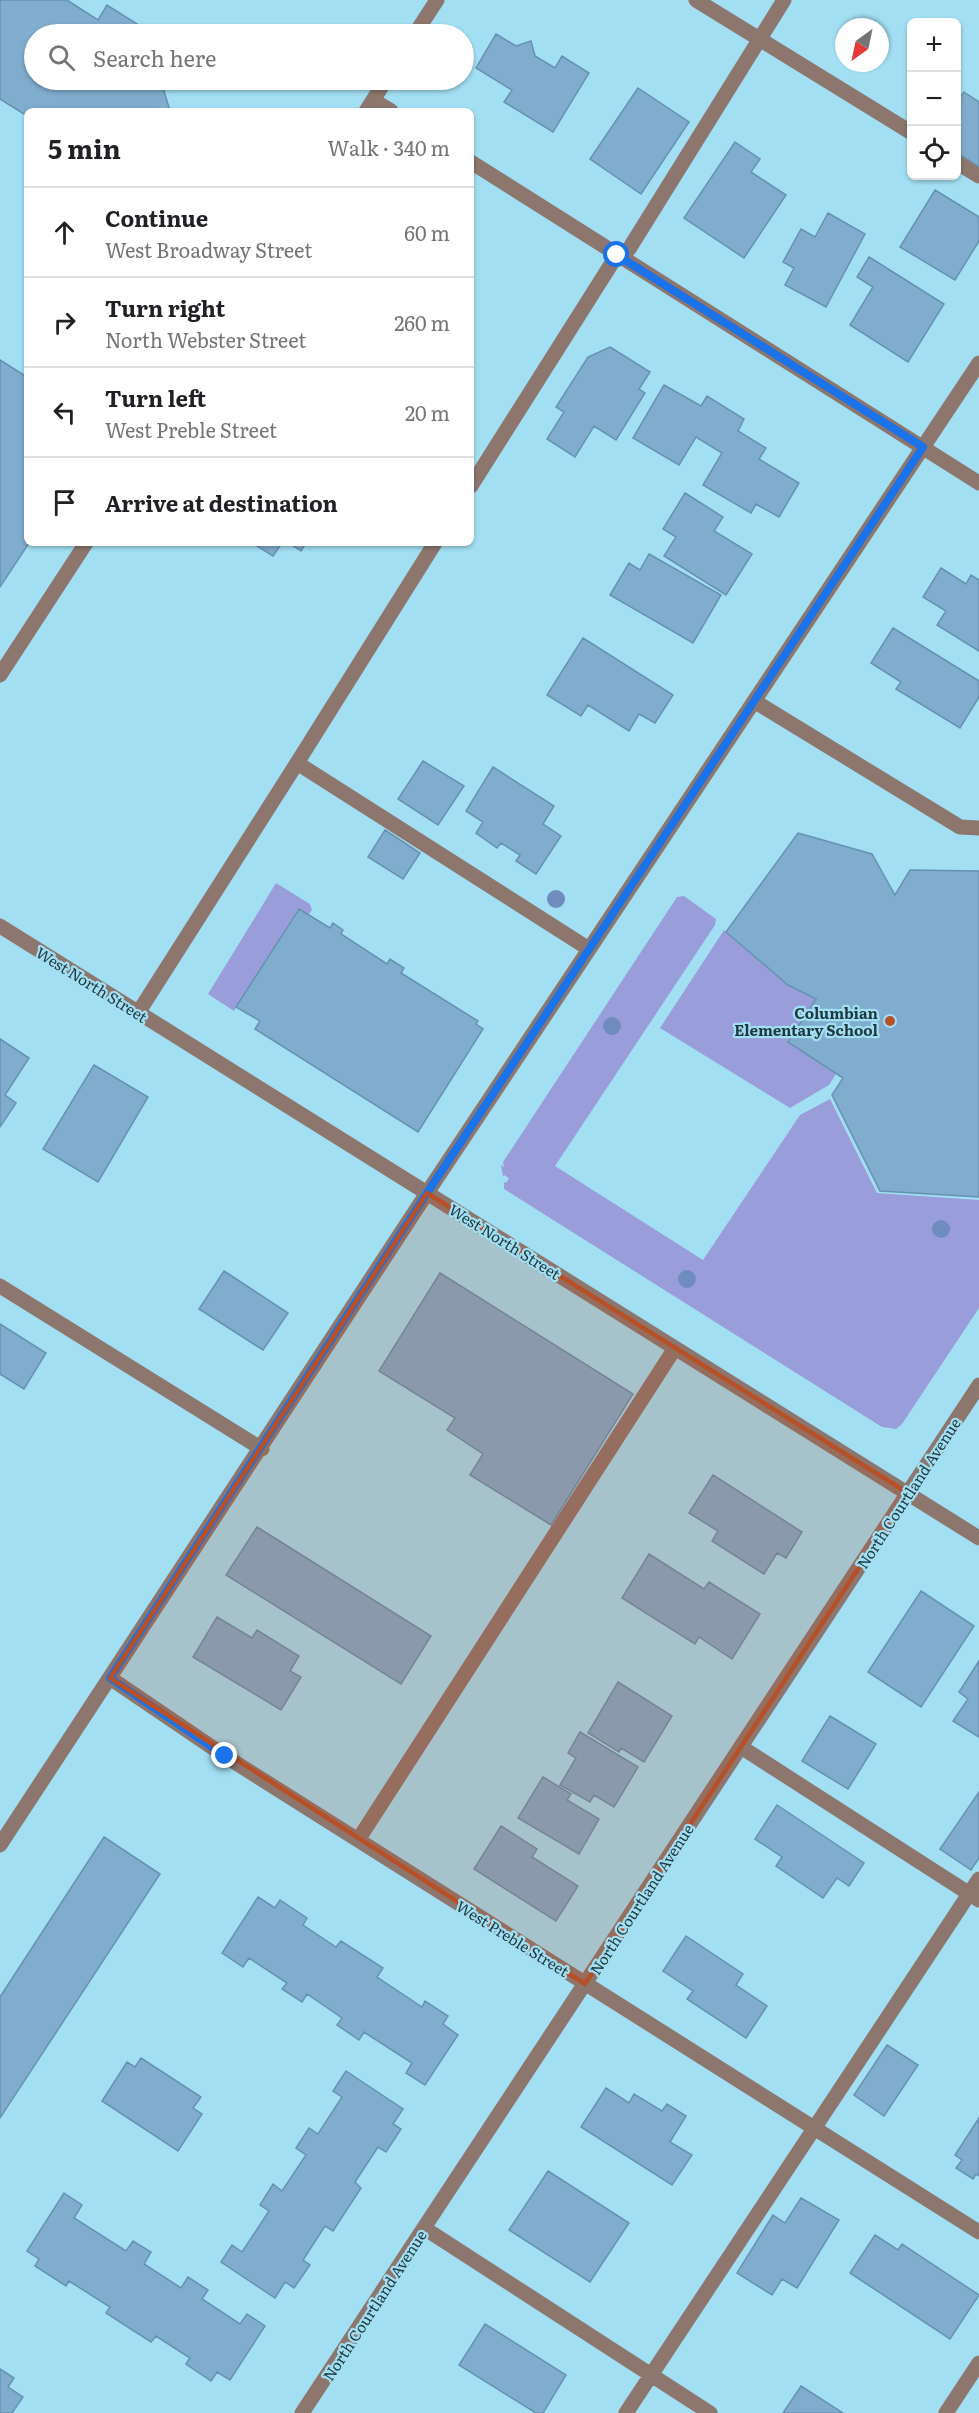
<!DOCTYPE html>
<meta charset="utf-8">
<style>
:root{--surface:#fff;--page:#f2f2f2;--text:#202124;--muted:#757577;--line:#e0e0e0}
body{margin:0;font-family:Literata,serif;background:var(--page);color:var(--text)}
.controls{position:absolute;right:18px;top:18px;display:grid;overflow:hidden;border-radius:9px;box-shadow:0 2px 4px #0004}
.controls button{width:54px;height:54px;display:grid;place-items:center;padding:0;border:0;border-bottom:2px solid var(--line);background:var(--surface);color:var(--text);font:30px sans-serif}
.compass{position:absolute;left:835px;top:18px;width:54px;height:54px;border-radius:50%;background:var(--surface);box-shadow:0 2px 4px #0004;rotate:213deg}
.stop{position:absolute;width:18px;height:18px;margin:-14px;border:4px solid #1a73e8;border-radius:50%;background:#fff}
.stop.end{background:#1a73e8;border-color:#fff;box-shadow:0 2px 6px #0008}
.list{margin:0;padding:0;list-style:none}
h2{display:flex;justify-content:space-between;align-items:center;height:78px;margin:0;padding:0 24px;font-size:26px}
h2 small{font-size:20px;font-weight:400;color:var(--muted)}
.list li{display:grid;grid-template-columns:39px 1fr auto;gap:18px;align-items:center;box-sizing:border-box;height:90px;padding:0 24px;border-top:2px solid var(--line)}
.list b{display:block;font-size:22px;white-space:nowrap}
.list p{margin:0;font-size:20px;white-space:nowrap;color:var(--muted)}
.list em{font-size:20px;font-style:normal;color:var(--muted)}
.icon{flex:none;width:33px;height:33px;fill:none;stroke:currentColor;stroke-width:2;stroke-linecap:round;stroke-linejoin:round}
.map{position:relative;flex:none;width:979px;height:2413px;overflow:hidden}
.search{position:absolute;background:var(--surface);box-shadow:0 2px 4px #0004;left:24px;top:24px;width:450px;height:66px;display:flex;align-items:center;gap:15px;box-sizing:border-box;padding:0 21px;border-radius:33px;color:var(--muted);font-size:22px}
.panel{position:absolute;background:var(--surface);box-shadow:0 2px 4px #0004;left:24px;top:108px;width:450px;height:438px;border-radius:9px}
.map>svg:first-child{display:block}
</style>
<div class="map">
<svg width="979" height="2413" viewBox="0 0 979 2413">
<rect width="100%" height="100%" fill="#a2dff3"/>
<path fill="#999edb" d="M276,883L310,904L312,910L308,915L298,909L234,1011L208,994Z
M684,896L716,919L715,925L555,1166L703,1260L800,1115L830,1099L877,1193L979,1200V1308L902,1424L896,1429L882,1427L504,1189V1182L506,1183L509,1178L504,1175L503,1177L501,1165L504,1167L503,1162L677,897Z
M724,930L788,985L816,999L788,1042L836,1074L829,1085L790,1108L660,1028Z"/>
<path fill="#80accd" stroke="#6692b2" stroke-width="1.5" d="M0,0H67L98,20L107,5L153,34H34V80H171L164,91L170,111H27V116L0,99Z
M496,34L516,46L531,41L535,56L555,68L562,56L589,73L553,132L504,102L512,90L476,68Z
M638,88L689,122L641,194L590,159Z
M964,92L979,102V167L956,152V103Z
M735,142L760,159L751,172L786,195L744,258L684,218Z
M935,190L979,217V241L955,280L900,247Z
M828,213L865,234L826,307L785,285L794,268L783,262L801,229L815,237Z
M869,257L944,304L908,362L850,325L873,287L857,277Z
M610,347L650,372L639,389L645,393L616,440L594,426L575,457L547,439L564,412L556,407L588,357Z
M0,360L27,377L29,543L0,587Z
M664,385L701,406L707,396L744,419L738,431L766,448L759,459L799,483L779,517L756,504L751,513L703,485L722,453L696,437L679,465L633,438Z
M685,493L723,517L714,531L752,554L726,595L664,556L676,537L663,529Z
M252,543H282L273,556Z
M289,543H306L301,551Z
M649,554L721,595L693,643L610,595L629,563L640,570Z
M941,568L966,584L971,575L979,580V651L937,625L946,611L923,597Z
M893,628L979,681V697L960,728L896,689L901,682L871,663Z
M583,638L673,695L655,723L639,714L629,731L588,705L581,716L547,695Z
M423,761L464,786L438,825L398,799Z
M493,767L554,806L543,824L561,836L536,874L516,861L520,855L501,843L497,848L476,833L483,822L466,811Z
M385,830L420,853L403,879L368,857Z
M798,833L872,854L895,895L910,870L979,871V1197L880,1191L832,1095L843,1078L788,1042L816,999L788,985L726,932Z
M299,909L330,928L333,923L343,930L341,934L387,964L390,959L404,968L401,973L478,1021L476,1024L483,1029L418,1132L255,1029L260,1021L236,1007Z
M0,1039L29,1058L5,1095L16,1103L0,1127Z
M94,1065L148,1097L98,1182L43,1149Z
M224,1271L288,1313L263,1350L199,1309Z
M440,1273L633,1394L551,1525L470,1475L483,1454L447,1430L455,1418L379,1371Z
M0,1324L46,1353L24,1389L0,1374Z
M713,1475L802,1532L786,1558L777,1553L764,1574L712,1541L718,1531L689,1513Z
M257,1527L431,1636L401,1684L226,1575Z
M649,1554L704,1589L709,1582L760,1614L732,1659L699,1637L695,1644L622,1598Z
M921,1591L974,1626L921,1707L868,1672Z
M217,1617L252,1638L257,1630L299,1656L290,1671L301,1677L281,1710L193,1657Z
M979,1661V1737L953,1721L968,1699L959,1692Z
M618,1682L672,1716L644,1762L621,1748L619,1752L588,1733Z
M830,1716L876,1744L848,1789L802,1761Z
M580,1732L638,1767L614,1807L594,1795L590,1802L560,1785L576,1758L568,1753Z
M543,1777L571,1794L567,1800L599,1819L579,1854L518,1818Z
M979,1792V1858L971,1870L940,1849Z
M777,1805L864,1863L849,1886L837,1878L823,1898L776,1866L782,1857L755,1839Z
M501,1826L537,1849L532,1857L578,1886L556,1921L474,1869Z
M104,1837L160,1874L0,2118V1997Z
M258,1897L275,1908L280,1900L307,1918L303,1925L336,1947L341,1941L383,1968L377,1977L422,2007L425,2001L448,2016L443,2024L458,2035L425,2085L406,2073L412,2063L364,2032L359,2040L337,2025L342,2018L307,1994L302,2002L282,1989L287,1983L249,1958L243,1967L222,1953Z
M686,1936L743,1974L736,1985L767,2006L746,2038L687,1999L693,1991L663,1971Z
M887,2045L918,2065L884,2116L854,2095Z
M141,2058L201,2097L193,2108L202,2114L178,2151L102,2101L127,2062L135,2067Z
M346,2071L403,2109L393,2124L401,2129L386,2152L378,2147L355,2182L361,2188L333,2231L325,2226L303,2260L310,2265L294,2288L285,2282L275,2298L221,2262L232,2245L242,2252L269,2211L260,2205L273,2184L282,2191L306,2155L296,2148L309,2128L318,2134L342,2097L333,2091Z
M606,2088L629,2103L634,2094L662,2111L667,2104L686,2116L670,2142L692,2155L672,2185L581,2127Z
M979,2118V2176L976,2174L973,2179L956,2168L962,2160L955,2155Z
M548,2171L629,2223L590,2282L509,2230Z
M64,2193L82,2205L74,2218L126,2251L133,2241L151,2252L144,2264L181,2288L188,2277L208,2290L202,2299L240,2324L247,2314L265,2326L230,2380L217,2372L211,2381L186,2364L190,2358L156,2336L151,2342L106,2313L110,2307L69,2281L66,2286L35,2266L39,2259L27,2251Z
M801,2198L839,2220L797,2288L782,2279L772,2295L737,2273L773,2215L785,2223Z
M875,2235L898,2250L902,2244L979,2295L950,2339L850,2273Z
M485,2324L566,2375L543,2413H536L459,2365Z
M0,2369L14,2378L8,2387L23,2397L12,2413H0Z
M801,2386L843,2413H783Z"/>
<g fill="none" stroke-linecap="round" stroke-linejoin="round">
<path stroke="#8c766e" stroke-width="15" d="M696,0L912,133
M415,34L437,0
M373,100L391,111
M366,111L386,80
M471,162L979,483
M956,162L979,176
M471,486L617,255L629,249L784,0
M435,543L297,763L589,949
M0,675L86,543
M754,701L960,827L979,828
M0,926L979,1538
M138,1013L297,763
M0,1286L262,1449
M110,1678L225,1756L979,2232
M741,1747L979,1900
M358,1840L675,1348
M0,1845L427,1193L979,363
M424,2228L710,2413
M302,2413L979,1385
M626,2413L979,1879
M946,2413L979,2363"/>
</g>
<g fill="#708cbf">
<circle cx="556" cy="899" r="9"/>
<circle cx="612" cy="1026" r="9"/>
<circle cx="941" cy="1229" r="9"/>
<circle cx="687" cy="1279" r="9"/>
</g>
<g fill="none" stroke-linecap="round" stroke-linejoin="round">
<path stroke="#1a73e8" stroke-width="8" d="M225,1756L110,1678L427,1193L923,447L617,255"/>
</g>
<path fill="#b75027" fill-opacity="0.2" stroke="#b75027" stroke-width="4.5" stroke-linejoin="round" d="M427,1193L908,1493L585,1984L110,1678Z"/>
<circle fill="#b75027" stroke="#a2dff3" stroke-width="2" cx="890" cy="1021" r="6"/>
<g text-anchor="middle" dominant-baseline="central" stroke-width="4.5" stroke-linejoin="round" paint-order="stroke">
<g font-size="15" fill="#1f3840" stroke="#a2dff3">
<text transform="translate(92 984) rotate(32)">West North Street</text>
<text transform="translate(505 1241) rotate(32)">West North Street</text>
<text transform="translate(908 1493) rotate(-57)">North Courtland Avenue</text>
<text transform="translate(641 1899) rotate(-57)">North Courtland Avenue</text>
<text transform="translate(513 1938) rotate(32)">West Preble Street</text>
<text transform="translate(374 2305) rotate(-57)">North Courtland Avenue</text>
</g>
<g font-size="15" font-weight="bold" fill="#1f3840" stroke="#a2dff3" text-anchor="end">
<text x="878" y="1012">Columbian<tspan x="878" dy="17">Elementary School</tspan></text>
</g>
</g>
</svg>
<div class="controls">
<button>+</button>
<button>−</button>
<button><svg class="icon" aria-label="locate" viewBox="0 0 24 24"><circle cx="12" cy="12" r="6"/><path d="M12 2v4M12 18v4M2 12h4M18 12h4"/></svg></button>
</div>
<svg class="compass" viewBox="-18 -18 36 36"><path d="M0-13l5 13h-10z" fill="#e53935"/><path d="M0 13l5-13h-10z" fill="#757577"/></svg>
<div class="stop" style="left:617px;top:255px"></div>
<div class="stop end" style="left:225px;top:1756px"></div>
<div class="search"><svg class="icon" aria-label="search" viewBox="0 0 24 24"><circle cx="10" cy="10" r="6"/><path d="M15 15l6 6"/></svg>Search here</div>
<section class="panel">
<h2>5 min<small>Walk · 340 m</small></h2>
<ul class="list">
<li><svg class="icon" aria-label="ahead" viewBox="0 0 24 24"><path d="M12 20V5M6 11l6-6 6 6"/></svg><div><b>Continue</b><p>West Broadway Street</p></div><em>60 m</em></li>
<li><svg class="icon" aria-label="right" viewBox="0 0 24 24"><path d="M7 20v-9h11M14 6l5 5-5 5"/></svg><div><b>Turn right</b><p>North Webster Street</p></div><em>260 m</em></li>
<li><svg class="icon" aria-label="left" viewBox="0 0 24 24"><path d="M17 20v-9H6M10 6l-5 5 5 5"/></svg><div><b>Turn left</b><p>West Preble Street</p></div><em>20 m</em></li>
<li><svg class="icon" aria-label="arrive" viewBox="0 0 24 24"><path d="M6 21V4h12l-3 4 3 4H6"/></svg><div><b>Arrive at destination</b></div></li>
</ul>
</section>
</div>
